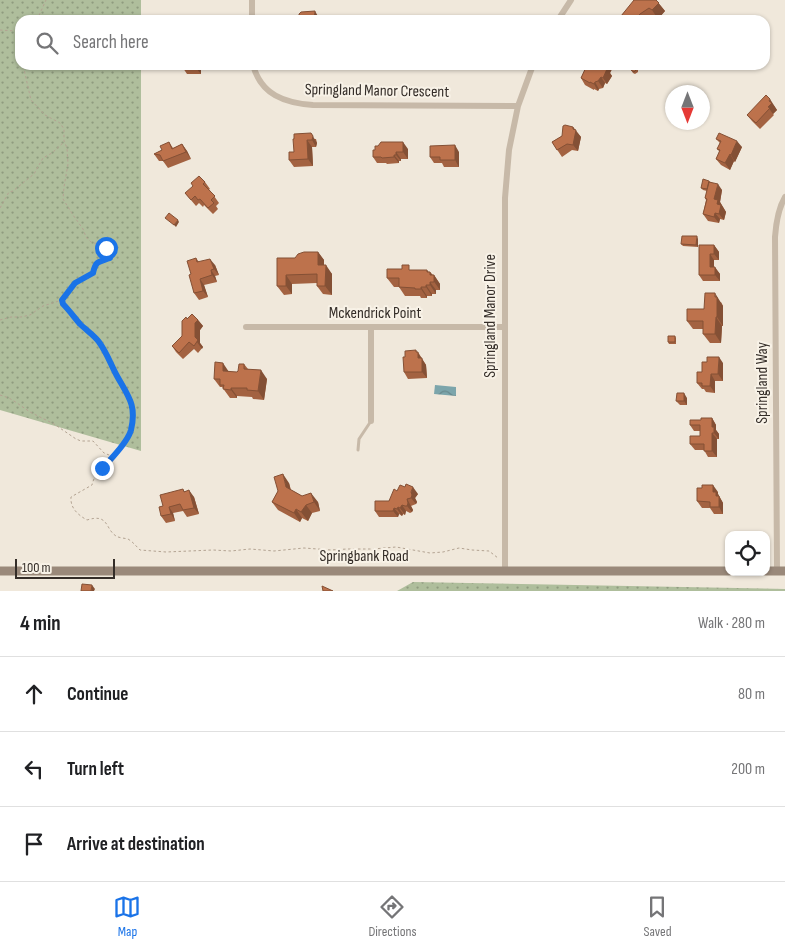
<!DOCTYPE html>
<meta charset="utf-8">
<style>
:root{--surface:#fff;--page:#f2f2f2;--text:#202124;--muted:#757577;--line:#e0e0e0;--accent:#1a73e8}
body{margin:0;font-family:"Sofia Sans Condensed",sans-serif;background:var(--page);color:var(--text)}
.controls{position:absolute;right:15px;bottom:15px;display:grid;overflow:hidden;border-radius:10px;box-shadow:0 1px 4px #0004}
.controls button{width:45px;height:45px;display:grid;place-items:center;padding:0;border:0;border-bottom:1px solid var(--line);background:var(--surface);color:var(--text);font:25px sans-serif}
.compass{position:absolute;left:665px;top:85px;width:45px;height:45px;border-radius:50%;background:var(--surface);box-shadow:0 1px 4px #0004;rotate:180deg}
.scale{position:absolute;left:15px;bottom:12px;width:100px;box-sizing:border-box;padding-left:5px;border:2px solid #342d28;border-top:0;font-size:14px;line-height:18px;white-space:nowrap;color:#342d28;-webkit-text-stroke:4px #f8f2e7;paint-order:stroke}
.stop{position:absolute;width:15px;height:15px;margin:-11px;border:4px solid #1a73e8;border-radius:50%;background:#fff}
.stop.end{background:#1a73e8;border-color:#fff;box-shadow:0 1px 5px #0008}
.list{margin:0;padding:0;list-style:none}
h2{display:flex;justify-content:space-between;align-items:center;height:65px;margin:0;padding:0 20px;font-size:21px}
h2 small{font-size:16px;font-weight:400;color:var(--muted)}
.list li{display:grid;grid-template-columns:32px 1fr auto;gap:15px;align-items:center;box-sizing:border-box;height:75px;padding:0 20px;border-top:1px solid var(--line)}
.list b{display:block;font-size:19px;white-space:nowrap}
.list em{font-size:16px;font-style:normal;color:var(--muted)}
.icon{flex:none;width:28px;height:28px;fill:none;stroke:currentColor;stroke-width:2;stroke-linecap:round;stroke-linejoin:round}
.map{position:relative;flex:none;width:785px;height:591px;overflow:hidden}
.search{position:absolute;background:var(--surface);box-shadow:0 1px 4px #0004;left:15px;right:15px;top:15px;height:55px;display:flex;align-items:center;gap:12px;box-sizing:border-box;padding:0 18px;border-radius:15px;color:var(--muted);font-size:19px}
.sheet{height:290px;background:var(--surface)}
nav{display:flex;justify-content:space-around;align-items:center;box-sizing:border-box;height:70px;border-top:1px solid var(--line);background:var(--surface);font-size:14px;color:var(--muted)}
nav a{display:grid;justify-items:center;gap:2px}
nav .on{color:var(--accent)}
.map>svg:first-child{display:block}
</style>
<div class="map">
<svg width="785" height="591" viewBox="0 0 785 591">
<defs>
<pattern id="grass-dots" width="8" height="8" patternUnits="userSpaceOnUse" patternTransform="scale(1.25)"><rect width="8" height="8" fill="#afbe9c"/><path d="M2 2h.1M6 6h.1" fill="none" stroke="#8f9b7f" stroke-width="1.8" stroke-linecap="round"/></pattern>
<pattern id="water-waves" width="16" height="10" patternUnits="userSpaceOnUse" patternTransform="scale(1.25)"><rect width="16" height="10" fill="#7ca5ab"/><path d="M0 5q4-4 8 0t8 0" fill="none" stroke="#66878b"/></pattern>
</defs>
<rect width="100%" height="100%" fill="#f0e8db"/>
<path fill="url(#grass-dots)" d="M0,0H141V20H20V65H141V451L0,410Z
M413,582L785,589V591H397Z"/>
<path fill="url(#water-waves)" d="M435,385L456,387V396L434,394Z"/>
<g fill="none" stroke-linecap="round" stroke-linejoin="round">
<path stroke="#b3a392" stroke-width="1" stroke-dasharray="2.5 2.5" stroke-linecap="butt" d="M37,20L46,0
M0,30L15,31L20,33
M0,208L9,192L13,191L34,174L43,158L52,153L64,142
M0,320L11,317H21L30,315L43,306L62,300L75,283L93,273C96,258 101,264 111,256L110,253L106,248L98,244L91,242L86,237L83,229L73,215L63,199L64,187L68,164L67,148L64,141V129L60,123L45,115L31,100L23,65
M0,395L9,398L17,403L30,412L54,424L76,439L81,441H93L104,453L109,455L113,456L117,454L129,436L131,430L133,413L131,401L100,343L88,330L81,325L63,303L62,301
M113,456C110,461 107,461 103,465C99,469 93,479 92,485L71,497C70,508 78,515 87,520C109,513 105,529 116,536C119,538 124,538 128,539C133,542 136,546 140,550L166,552L213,550L231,551L250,549L274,551L304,548L331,550L347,549H373L396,547L430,553L443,552L459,548L472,550L489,551L498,558"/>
<path stroke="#c7b9a8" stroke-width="3" d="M358,450L359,439L371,421"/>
<path stroke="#c7b9a8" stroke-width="6" d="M252,20V0
M558,20L571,0
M253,65C261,95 285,103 313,105L518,106
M246,327H504
M371,327V421
M505,571V198L509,150L518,106L533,65
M777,571L775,237C776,223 778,209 785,197"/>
<path stroke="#9a897a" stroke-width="9" d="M0,571H729
M766,571H785"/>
</g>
<path fill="#a36241" d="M633,0H656L665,11L658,19L655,16L650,20H624L621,16L634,1Z
M201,65V74H187L183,68Z
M587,65H609L612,69L610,73L612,76L607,84L605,83L603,88L599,89L598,91L594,89V90L585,85L581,78Z
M638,69V72L635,74L633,73L631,70Z
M774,106L777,110L773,114L774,115L760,129L752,121L747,115L775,106Z
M573,127L581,137L578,151L572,150L562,157L552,142L562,136Z
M294,139H316L317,143L316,147H312L313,166L294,167L289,160L294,152Z
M716,139L742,147L735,162L734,161L730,170L721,165L716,159L720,152L717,149L720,143Z
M169,142L173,148L182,144L187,151L191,159L168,168L163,161H159L154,154L162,150Z
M408,149V159H401V161H399V163L387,164L386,163H377L373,157Z
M459,152V167H444L442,163H434L430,157Z
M709,181L722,190L720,202L726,212L724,220L720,219L719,223L708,221L703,214L706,200L705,198L707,191L703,190L701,188Z
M205,182L210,189H209L219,203L216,206L218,209L213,214L204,205L203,207L199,203L196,206L185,193Z
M698,239V247L683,246L681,244Z
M714,245L719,252V260H714V267L720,274V281H703L699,275Z
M318,252L324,260V265L332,274V295L323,294L317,286V283L292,284V294L284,295L277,286L295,258Z
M196,258L199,262L215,265L219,275L215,276L217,282L204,285L208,297L199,300L194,293L191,274Z
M412,270L430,272L433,275H434L440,284V290H436V294H432V296H427V298H421L420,296H405L399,287H394L387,278Z
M721,302L723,306V326H722L721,343H710L703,334V329H693L687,321L704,309Z
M187,319L198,320L203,326L200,330V343L203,347L198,353L194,349L183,359L176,352L172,346L182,336Z
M675,336L676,338V344H669L668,342Z
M418,352L426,365L427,378L408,379L404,372L405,357Z
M723,363V381H715V393L706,392L704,389H702L697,383L702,372Z
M244,364L248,369L267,379L264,400L253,399L252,397L237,396V398H230L222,387H220L214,379L229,372H237Z
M687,398V405H680L676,401Z
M712,418L716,425V430L719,434V439H717V457H708L704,450H695L690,444L700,436V431H694L690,425Z
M289,483L291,490L302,496L318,502L320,511L312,513L308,521L302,518L300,522L278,510L272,502L278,491Z
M185,491L194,497L199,514L187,517L183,511L173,513L175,521L166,523L161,516L163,506Z
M397,491L418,494L415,498L417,502L416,504L411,506L413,510L412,512L410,513L406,511L405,515L403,514L402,516L399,514L398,517H379L375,511L389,501Z
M718,492V494L723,503V514H714L710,508H702L697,501Z"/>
<path fill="#845035" d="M654,0H656L665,11L658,19L652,10Z
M315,11L319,18V20H314Z
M196,65H201V74L196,68Z
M606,65H609L612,69L610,73L612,76L607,84L603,78L604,68Z
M601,77L605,83L603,88L598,81Z
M595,82L599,89L598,91L594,84Z
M770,99L777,110L773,114L768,107L769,101Z
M573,127L581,137L578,151L573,145Z
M311,133L317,143L316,147L312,140Z
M307,140L312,147L313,166L308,159Z
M737,141L742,147L735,162L731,155Z
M403,142L408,149V159L403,152Z
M182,144L187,151L191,159L186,152Z
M455,145L459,152V167L455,160Z
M396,152L401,159V161L396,155Z
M730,154L734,161L730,170L725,163Z
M394,155L399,161V163L394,157Z
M718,184L722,190L720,202L726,212L724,220L719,214L714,199Z
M715,213L720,219L719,223L714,217Z
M178,220L179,222L176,227L174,225Z
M697,236L698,239V247L696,245Z
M714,245L719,252V260L714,254Z
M318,252L324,260V274L318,265Z
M710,254L714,260V274L710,267Z
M210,259L215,265L219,275L214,269Z
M326,265L332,274V295L325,286Z
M715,267L720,274V281L715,275Z
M211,270L215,276L217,282L212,275Z
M427,270L430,274V272L434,277V275L440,284V290L427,272Z
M286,275L292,284V294L286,286Z
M200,279L204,285L208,297L203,291Z
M430,282L436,290V294L430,285Z
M426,285L432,294V296L426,287Z
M421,287L427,296V298L421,289Z
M715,293L723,306V326L717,317Z
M716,317L722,326L721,343L715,334Z
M198,320L203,326L200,330V343L203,347L202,349L197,342L195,337V323Z
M416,350L426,365L427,378L422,372Z
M719,357L723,363V381L718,374Z
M223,363L229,372L223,371Z
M261,370L267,379L264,400L258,391Z
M711,374L715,381V393L710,386Z
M231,388L237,396V398L231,390Z
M684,393L687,398V405L684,401Z
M712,418L716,425V430L719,434V439L714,433L712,427Z
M712,433L717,439V457L712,451Z
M283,474L289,483L292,496L286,487Z
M713,485L718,492V494L723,503V514L719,507L713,492Z
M413,487L418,494L415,498L417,502L416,504L411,498V492Z
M189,490L194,497L199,514L194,508Z
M311,493L318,502L320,511L314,502Z
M407,499L411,506L413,510L412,512L407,506Z
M306,505L312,513L308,521L301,512Z
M402,505L406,511L405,515L400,508Z
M169,507L173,513L175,521L171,514Z
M398,507L403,514L402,516L397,509Z
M394,508L399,514L398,517L393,511Z
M296,509L302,518L300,522L294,513Z
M92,585L95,589L94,591H91Z"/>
<path fill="#bd724c" stroke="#845035" d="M634,0H656L659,3L652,10L649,8L640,14L634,20L632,19L631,20H625L621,16Z
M315,11L314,20H300L301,18L299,16V14L301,12Z
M183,65H196V68H183Z
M587,65H606L604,68L607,69L603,78L601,77L598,81L595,82L594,84L590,82V83L581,78Z
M633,66L636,67V70L634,72L631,70V67Z
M766,95L770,99L769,101L772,103L768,107L770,108L756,123L747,115Z
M565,125L573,127V129L576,130L573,145L567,144L557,150L552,142L562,136L563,126Z
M311,133L313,136L312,140H307L308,159L289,160V152H294L293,139H294V134Z
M719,133L737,141L731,155L730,154L725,163L716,159L720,150L717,149L721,141L716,139Z
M169,142L172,149L182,144L186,152L163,161L160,155L154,154L162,150L160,146Z
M381,142H403V152H396V155H394V157L382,158L381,157H373V150H375V146H378Z
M455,145V160H440V157H430V146Z
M199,176L205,182L203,184L215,196L211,200L214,203L208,208L200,199L198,200L195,196L191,200L185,193L193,186L191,183Z
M703,179L709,181L707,189L701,188Z
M709,182L718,184L714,199L718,200L717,204L721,205L719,214L715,213L714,217L703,214L707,199L705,198Z
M169,213L178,220L174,225L165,218Z
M682,236H697L696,245L681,244Z
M699,245H714V254H710V267H715V275H699Z
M304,252H318V265H326L325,286H317V274L286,275V286H277V258H295L298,254Z
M196,258L197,262L210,259L214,269L211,270L212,275L200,279L203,291L194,293L189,275L191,274L187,261Z
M402,265H409V270H427V272H430V275H434V282H430V285H426V287H421V289H415V288L399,287V278H387V269H402Z
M705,293H715V297H717V317H716L715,334H703V321H687V309H704Z
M192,314L198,320L195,323V337L198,340L194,346L189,342L179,353L172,346L182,336V321L186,317L187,319Z
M668,336H675V342H668Z
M416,350V352H418V358H422V372H404L403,357H405V351Z
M707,357H719L718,374H711L710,386H702V383H697V372H702V362H707Z
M215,362L223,363V371L237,372L238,371L239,364H244V369L261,370L258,391L247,390V388H231V390L223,389L224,385H220V379H214Z
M677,393H684V401H676Z
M701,418H712V427H714V433H712V451H704V444H690V436H700V425H690V420H701Z
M283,474L286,487L302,496L311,493L314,502L306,505L301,512L296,509L294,513L272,502L278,491L274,477Z
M406,484L413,487L411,492L412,495L411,498L407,499L408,503L407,506H405L402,505L400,508L398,507L397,509L394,508L393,511H375V501H389L394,489L397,491L400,485L405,487Z
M702,485H713V492H716V496H719V507H710V502L697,501V488H702Z
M183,489L184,492L189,490L194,508L183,510L180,504L169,507L171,514L161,516L159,507L163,506L160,495Z
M82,584L92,585L91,591H81Z
M322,586L333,591H323Z"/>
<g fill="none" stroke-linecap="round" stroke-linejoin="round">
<path stroke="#1a73e8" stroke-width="6" d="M102,468C104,464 107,464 110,460C117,452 128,441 131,430C137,405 128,396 117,376C111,365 107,353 99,342C94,335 86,330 80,324C74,317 69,310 63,304L62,300L75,283L93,273C96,260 99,262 110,258V253L106,248"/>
</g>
<g text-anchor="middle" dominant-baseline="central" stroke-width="4" stroke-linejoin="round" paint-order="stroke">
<g font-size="16" fill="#342d28" stroke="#f8f2e7">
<text transform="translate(377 91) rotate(1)">Springland Manor Crescent</text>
<text x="375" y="313">Mckendrick Point</text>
<text transform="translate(490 316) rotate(-90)">Springland Manor Drive</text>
<text transform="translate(762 383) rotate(-90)">Springland Way</text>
<text x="364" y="556">Springbank Road</text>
</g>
</g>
</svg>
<div class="controls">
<button><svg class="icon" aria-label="locate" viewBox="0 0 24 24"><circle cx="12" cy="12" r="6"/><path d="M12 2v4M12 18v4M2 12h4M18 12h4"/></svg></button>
</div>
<svg class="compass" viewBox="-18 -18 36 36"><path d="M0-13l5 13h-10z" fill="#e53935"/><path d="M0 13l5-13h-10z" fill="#757577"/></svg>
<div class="scale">100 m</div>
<div class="stop" style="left:106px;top:248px"></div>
<div class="stop end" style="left:102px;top:468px"></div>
<div class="search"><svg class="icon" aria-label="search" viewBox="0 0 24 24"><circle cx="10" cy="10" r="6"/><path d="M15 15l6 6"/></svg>Search here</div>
</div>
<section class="sheet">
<h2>4 min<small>Walk · 280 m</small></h2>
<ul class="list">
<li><svg class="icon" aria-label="ahead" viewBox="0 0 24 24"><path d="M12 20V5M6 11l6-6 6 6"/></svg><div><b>Continue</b></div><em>80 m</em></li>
<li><svg class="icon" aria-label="left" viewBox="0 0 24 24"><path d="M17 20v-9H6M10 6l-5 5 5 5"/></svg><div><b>Turn left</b></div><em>200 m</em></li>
<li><svg class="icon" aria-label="arrive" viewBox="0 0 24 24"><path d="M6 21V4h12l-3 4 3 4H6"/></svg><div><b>Arrive at destination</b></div></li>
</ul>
</section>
<nav>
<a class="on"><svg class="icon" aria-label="map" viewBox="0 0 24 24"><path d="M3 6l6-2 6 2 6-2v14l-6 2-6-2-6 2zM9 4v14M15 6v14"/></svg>Map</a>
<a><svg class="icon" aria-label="directions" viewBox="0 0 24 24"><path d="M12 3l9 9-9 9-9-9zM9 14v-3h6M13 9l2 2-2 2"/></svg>Directions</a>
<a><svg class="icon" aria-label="saved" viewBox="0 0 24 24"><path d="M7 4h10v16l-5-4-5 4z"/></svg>Saved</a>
</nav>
